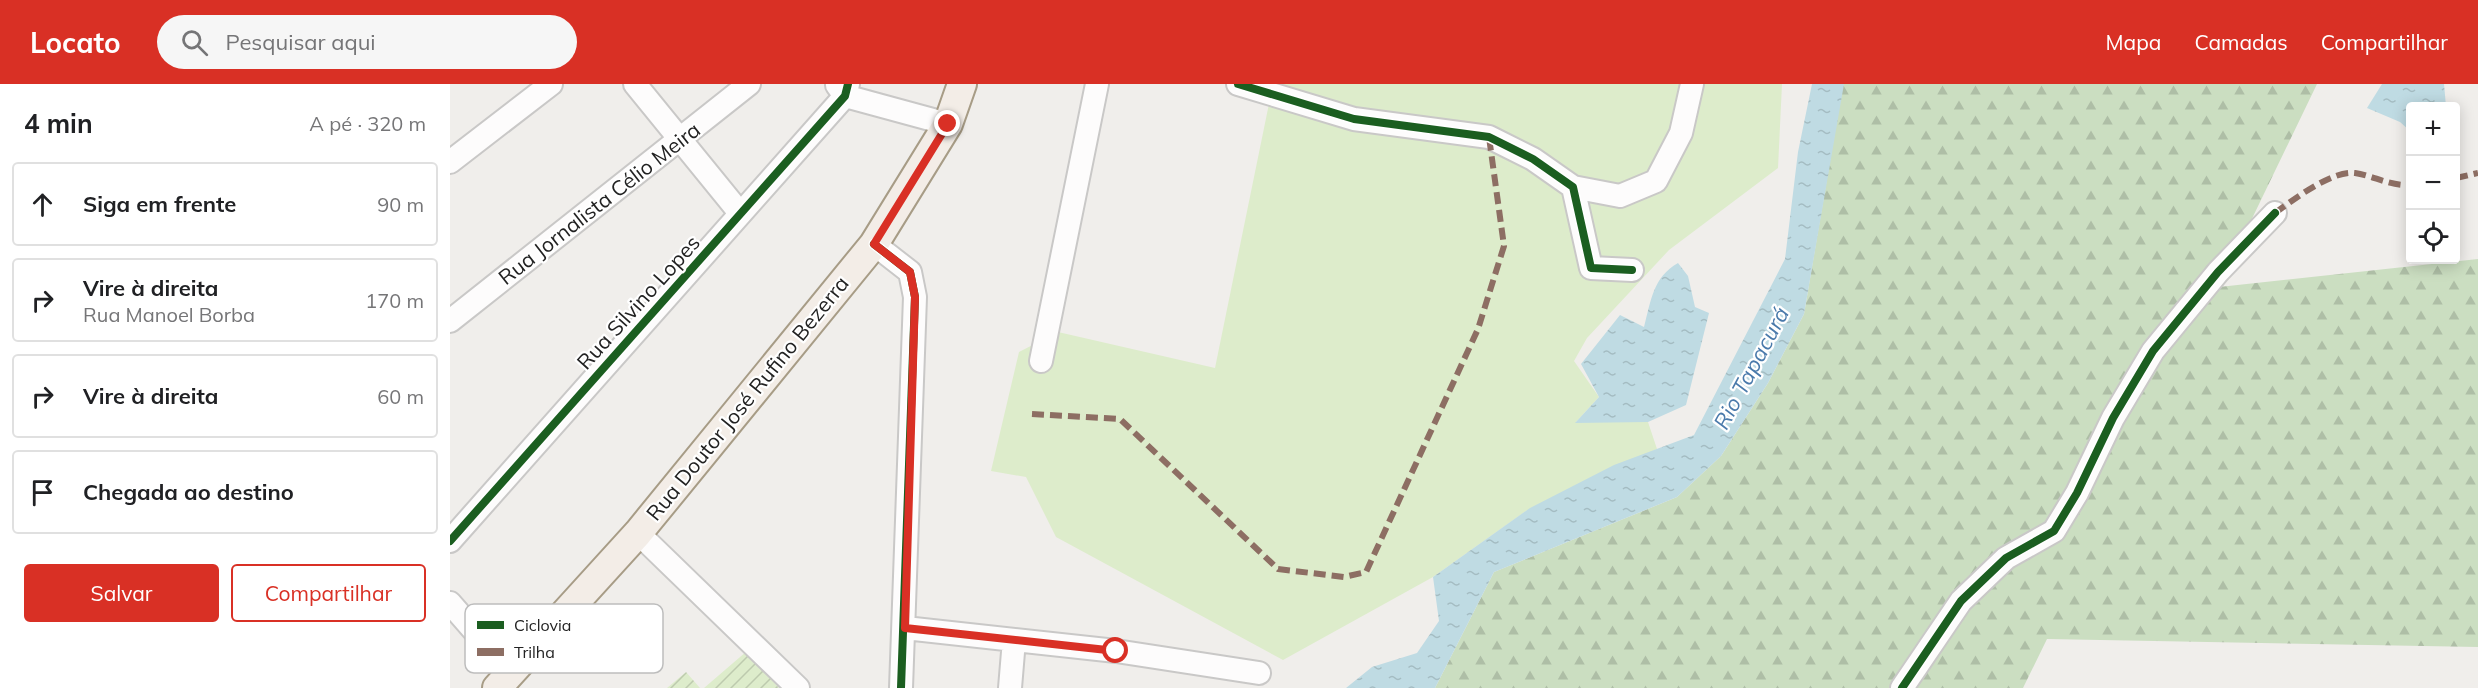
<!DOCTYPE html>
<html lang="pt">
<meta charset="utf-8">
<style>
:root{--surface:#fff;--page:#f6f6f6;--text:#202124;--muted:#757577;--line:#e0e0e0;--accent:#d93025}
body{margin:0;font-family:Mulish,sans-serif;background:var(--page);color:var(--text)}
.controls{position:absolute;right:18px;top:18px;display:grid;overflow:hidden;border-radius:6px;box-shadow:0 3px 15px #0003}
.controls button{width:54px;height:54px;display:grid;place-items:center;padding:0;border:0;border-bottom:2px solid var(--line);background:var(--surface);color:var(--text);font:30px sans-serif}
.stop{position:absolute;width:18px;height:18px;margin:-14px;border:4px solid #d93025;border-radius:50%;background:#fff}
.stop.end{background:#d93025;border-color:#fff;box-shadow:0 2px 6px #0008}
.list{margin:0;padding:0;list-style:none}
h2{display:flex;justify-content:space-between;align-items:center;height:78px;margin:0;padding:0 24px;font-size:26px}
h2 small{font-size:20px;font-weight:400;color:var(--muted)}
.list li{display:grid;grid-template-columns:39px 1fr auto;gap:18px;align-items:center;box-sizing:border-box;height:84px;margin:0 12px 12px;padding:0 12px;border:2px solid var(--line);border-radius:6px}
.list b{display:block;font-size:22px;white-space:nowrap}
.list p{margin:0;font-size:20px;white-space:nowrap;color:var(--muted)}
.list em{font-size:20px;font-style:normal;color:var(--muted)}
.actions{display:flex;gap:12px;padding:18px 24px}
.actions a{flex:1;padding:14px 0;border:2px solid var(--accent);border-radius:6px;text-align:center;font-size:21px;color:var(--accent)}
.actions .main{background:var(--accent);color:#fff}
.icon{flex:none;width:33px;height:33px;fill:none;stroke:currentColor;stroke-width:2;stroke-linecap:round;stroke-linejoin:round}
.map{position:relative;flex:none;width:2028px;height:604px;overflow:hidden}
header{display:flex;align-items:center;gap:36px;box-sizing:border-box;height:84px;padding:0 30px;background:var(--accent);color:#fff}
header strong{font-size:28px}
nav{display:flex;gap:33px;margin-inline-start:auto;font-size:21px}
.search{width:420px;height:54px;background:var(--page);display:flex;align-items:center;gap:15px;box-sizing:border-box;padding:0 21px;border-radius:33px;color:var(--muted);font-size:22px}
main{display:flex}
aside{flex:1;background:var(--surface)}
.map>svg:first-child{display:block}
</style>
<header>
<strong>Locato</strong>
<div class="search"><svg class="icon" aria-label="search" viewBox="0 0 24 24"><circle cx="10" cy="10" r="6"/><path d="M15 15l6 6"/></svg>Pesquisar aqui</div>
<nav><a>Mapa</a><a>Camadas</a><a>Compartilhar</a></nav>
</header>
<main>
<aside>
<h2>4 min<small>A pé · 320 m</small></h2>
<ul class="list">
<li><svg class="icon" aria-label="ahead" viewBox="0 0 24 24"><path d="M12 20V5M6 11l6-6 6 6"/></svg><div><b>Siga em frente</b></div><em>90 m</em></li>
<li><svg class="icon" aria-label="right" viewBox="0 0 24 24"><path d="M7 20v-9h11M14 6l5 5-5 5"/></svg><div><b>Vire à direita</b><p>Rua Manoel Borba</p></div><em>170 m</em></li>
<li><svg class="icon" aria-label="right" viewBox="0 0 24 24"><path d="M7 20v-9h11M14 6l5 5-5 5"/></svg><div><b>Vire à direita</b></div><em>60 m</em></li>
<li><svg class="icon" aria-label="arrive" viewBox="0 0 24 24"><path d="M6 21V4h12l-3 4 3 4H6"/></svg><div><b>Chegada ao destino</b></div></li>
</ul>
<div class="actions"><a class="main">Salvar</a><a>Compartilhar</a></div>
</aside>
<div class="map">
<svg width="2028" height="604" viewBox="0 0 2028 604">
<defs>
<pattern id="forest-firs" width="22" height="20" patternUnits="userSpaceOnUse" patternTransform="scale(1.5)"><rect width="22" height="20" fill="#cbdec1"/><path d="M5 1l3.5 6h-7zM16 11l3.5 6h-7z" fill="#aebea6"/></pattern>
<pattern id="garden-furrows" width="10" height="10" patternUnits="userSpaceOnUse" patternTransform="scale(1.5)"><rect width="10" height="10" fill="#ddeccb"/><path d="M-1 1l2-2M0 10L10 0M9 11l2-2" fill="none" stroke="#bdcaae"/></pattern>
<pattern id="water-ripples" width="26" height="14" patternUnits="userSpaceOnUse" patternTransform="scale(1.5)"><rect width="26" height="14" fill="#bfdbe3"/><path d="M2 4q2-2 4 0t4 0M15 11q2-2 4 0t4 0" fill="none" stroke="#a4bcc2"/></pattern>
</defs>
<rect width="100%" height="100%" fill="#f0eeeb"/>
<path fill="#ddeccb" d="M823,0H1332L1328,84L1219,166L1137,254L1124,277L1149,313L1126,338H1198L1207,365L1076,427L983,493L833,576L606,453L576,393L541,387L569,268L608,248L765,284Z"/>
<path fill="url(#forest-firs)" d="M1393,0H1867L1769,203L2028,175V563L1597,555L1573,604H985L1044,488L1227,413L1271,372L1318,299L1354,230Z"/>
<path fill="url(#garden-furrows)" d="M297,567L329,604H254Z
M236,588L250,604H217Z"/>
<path fill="url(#water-ripples)" d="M1362,0H1394L1354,230L1318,299L1271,372L1227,413L1044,488L985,604H896L922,583L967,569L989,537L983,493L1080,424L1164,381L1244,351L1335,175L1348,68Z
M1932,0H1994L1996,22H1960V47L1950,38L1917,24Z
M1228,179L1238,192L1245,223L1259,229L1236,321L1198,338L1125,339L1149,313L1131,280L1170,231L1194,243C1201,217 1203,193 1228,179Z"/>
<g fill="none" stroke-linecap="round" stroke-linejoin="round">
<defs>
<path id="minor" d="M185,0L290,129
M788,0L904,35L1039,53L1083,75L1123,103L1141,184L1182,186
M387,1L395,12L498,40
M0,78L101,0
M1123,103L1170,112L1206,97L1231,49L1242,0
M424,160L460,188L465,213L451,604
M0,237L299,0
M591,277L647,0
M188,449L348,604
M0,457L395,12L398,0
M0,519L61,589
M455,544L666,567L809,589
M560,604L564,556
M1452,604L1511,517L1556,474L1604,447L1627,409L1663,334L1703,267L1768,188L1825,129"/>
<path id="major" d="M47,604L188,449L424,160L498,40L512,0"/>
</defs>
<use href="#minor" stroke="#c9c8c7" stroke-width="26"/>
<use href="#major" stroke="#a79c86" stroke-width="32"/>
<use href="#minor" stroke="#fdfcfc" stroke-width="22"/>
<use href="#major" stroke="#f3ede7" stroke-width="28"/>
<path stroke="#8d6e63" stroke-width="6" stroke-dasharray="12 6" stroke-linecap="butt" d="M2006,94L2028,89
M1825,129C1843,116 1882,86 1905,89C1924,92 1940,102 1960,101
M582,330L670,335L828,485L894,493L916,488L1028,245L1054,162L1039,53"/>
<defs>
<path id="cycleway" d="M788,0L904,35L1039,53L1083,75L1123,103L1141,184L1182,186
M424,160L460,188L465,213L451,604
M0,457L395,12L398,0
M1452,604L1511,517L1556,474L1604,447L1627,409L1663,334L1703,267L1768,188L1825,129"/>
</defs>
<use href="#cycleway" stroke="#fff" stroke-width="11"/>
<use href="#cycleway" stroke="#1b5e20" stroke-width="8"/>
</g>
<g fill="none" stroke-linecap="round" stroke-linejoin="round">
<path stroke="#d93025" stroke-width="8" d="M498,40L424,160L460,188L465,213L455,544L666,567"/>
</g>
<g text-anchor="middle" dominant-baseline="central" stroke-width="4.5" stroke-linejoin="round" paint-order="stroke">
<g font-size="21" fill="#222" stroke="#fff">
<text transform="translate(149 119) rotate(-38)">Rua Jornalista Célio Meira</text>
<text transform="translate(188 218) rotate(-48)">Rua Silvino Lopes</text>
<text transform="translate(297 314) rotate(-51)">Rua Doutor José Rufino Bezerra</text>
</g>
<g font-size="22" font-style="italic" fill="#4a7aab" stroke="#fff">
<text transform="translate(1301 284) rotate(-62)">Rio Tapacurá</text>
</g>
</g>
<rect x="15" y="520" width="198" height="69" rx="9" fill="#fff" stroke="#bdbdbd" stroke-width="1.5"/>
<rect x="27" y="537" width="27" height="8" fill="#1b5e20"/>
<rect x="27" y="564" width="27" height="8" fill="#8d6e63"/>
<g font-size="16" fill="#222">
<text x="64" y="547">Ciclovia</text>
<text x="64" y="574">Trilha</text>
</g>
</svg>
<div class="controls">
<button>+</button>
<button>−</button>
<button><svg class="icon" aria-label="locate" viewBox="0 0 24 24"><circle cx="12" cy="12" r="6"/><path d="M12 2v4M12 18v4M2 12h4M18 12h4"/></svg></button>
</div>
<div class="stop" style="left:666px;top:567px"></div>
<div class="stop end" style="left:498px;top:40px"></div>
</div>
</main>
